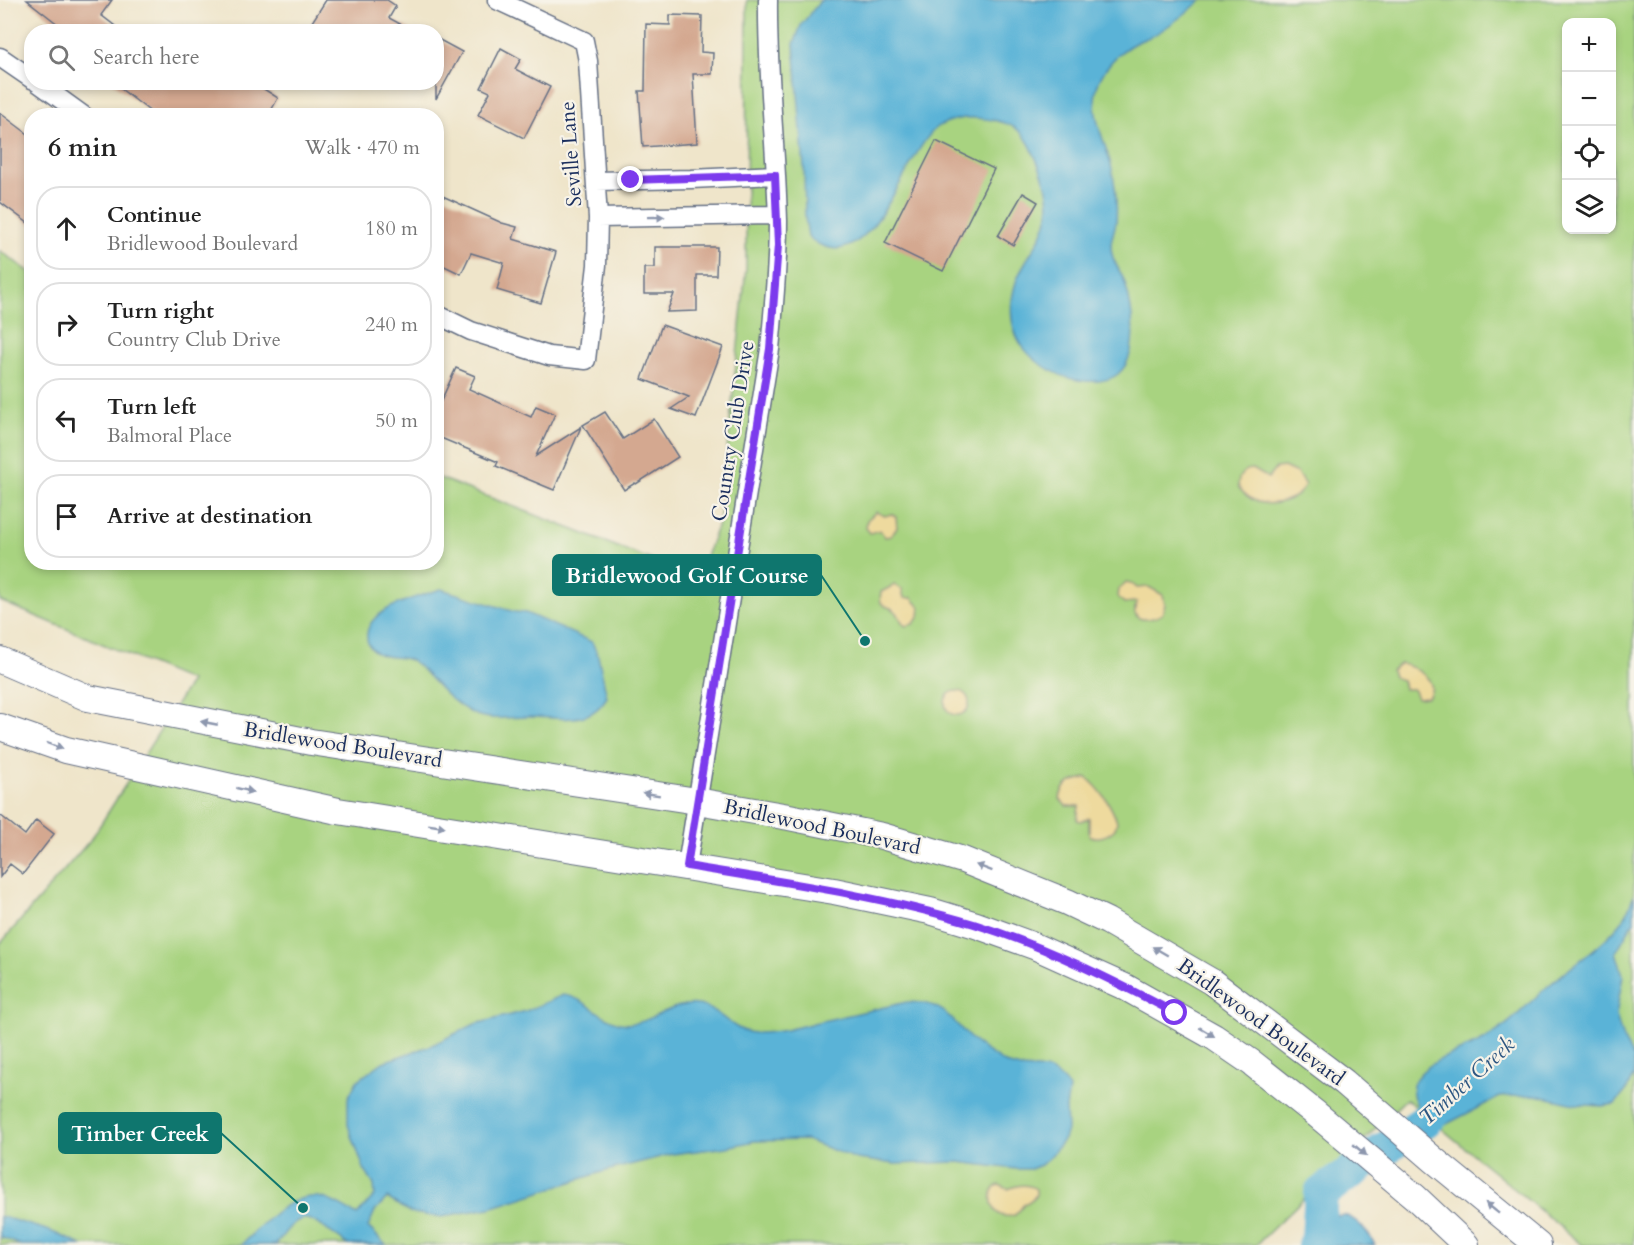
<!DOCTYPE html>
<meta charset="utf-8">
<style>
:root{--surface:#fff;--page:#f2f2f2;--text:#222;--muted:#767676;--line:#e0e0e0}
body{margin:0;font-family:Cardo,serif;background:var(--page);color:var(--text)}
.controls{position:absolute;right:18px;top:18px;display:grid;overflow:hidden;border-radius:12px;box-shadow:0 3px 9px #0003}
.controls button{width:54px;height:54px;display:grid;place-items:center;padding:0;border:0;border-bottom:2px solid var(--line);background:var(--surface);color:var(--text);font:30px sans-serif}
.stop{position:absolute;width:18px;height:18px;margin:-14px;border:4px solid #7c3aed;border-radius:50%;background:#fff}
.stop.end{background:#7c3aed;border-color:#fff;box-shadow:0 2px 6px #0008}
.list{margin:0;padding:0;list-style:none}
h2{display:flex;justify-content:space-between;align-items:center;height:78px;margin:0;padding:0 24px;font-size:26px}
h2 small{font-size:20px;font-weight:400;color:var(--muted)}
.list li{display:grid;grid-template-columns:39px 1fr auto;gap:18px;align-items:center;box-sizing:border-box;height:84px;margin:0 12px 12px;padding:0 12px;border:2px solid var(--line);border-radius:24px}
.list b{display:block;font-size:22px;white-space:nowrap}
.list p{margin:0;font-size:20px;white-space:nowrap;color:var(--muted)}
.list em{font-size:20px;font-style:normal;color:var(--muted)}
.icon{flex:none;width:33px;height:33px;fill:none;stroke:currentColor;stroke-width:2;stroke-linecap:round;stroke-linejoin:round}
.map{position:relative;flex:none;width:1634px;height:1245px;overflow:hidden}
.search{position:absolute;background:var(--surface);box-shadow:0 3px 9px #0003;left:24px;top:24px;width:420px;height:66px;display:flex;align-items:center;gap:15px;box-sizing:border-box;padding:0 21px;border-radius:24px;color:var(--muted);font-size:22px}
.panel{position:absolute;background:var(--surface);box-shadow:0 3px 9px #0003;left:24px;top:108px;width:420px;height:462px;border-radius:24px}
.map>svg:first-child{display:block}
</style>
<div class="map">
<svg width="1634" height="1245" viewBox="0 0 1634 1245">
<rect width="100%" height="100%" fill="#f7f3e8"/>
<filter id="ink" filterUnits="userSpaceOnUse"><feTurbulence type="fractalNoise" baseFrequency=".0167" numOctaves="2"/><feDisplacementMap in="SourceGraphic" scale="12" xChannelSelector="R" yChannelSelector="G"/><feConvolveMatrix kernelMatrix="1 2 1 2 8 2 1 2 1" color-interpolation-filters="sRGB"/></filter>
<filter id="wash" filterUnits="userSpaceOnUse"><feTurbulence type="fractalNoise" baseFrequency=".008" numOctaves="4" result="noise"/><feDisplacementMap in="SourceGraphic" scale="24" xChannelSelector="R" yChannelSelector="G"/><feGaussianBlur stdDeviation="1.35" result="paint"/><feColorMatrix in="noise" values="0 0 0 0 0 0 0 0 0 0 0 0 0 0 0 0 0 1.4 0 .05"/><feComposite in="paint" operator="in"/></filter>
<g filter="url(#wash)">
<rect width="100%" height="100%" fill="#efe5ca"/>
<path fill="#a8d380" stroke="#62816f" stroke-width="1.5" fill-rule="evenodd" d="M747,0H1634V1245H1582L1406,1099L1256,1245H0V944L92,838L191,681L0,601V251L31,273L32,562H436L437,477L698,578L720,519L746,268ZM1566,22H1612V230H1566Z"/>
<path fill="#eeda9e" stroke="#84847e" stroke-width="1.5" d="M1284,467L1297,473L1305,485C1299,500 1273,507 1258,502C1250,499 1244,494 1239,488C1236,478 1243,469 1253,469L1268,478L1276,468Z
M876,512L885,516L891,514L896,517L897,528L891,536L885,537L880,530L870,533L866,528L867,520Z
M1126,582L1131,583L1137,588L1149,587L1163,595L1165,604L1163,613C1157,618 1138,624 1135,613C1134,612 1136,603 1137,602L1124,603L1118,597L1119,589Z
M894,585L902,589L904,598H912L920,607L919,617L913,624L905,626C901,622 900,618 897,613C890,603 877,611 881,592Z
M1400,664C1414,665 1441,681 1428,697L1417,698L1413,689H1404L1402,680L1393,677L1391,670Z
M945 703a12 12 0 1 1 24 0a12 12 0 1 1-24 0Z
M1087,778C1100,788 1112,806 1117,822L1115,829C1108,836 1097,840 1089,835V818L1081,821L1077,820L1079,806H1066L1060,799C1062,783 1073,780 1087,778Z
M999,1185L1008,1189C1018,1185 1027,1183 1036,1189V1195C1033,1200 1030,1200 1025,1204C1020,1207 1020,1214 1012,1216C993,1219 988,1201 994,1187Z"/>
<path fill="#5ab3d7" stroke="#3a719a" stroke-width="1.5" d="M821,0H1202C1188,11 1174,23 1159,32C1152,37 1143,39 1135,43C1118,52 1103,68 1097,87C1089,117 1108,145 1113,174C1116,189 1117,208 1116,222C1114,234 1109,240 1112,254C1114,264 1122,273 1125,283C1134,313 1144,377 1099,381C1076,383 1058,376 1039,363C1012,343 1006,315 1016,282C1024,258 1043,242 1048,215C1052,194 1042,173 1034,154C1023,125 1005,120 975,118C963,117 945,121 935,129C906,155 875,264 826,247C819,245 813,242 808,236L805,218L804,168L794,44L801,25Z
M441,589L515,612L526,613L592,642L598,656L607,697C602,705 595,712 587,715C568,722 547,716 528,717C509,717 487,722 470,712C447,700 434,680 416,664C405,654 389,660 377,653C370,648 366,643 367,634C369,608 420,596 441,589Z
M1634,894V921L1616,952L1623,975L1616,1015L1623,1039L1634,1058V1074L1626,1091L1615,1104L1602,1106L1575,1104L1535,1095L1499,1097L1433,1131L1415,1115L1419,1108C1412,1098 1409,1085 1419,1075C1436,1056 1466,1051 1487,1038C1511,1024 1527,1004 1547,987C1572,965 1602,947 1623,920C1628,913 1631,902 1634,894Z
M563,995C586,997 598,1018 620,1023C644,1028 662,1008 685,1005C718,1000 726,1031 755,1033C776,1034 797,1027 818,1022C848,1015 877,1009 907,1002C945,1002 948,1017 972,1040C981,1048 993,1055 1003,1062C1030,1077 1048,1057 1069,1088L1066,1108L1067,1130L1064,1139L1050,1157L1041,1165L1031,1169H1016L958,1162L895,1164L857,1159L806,1140L754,1141L727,1147L672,1154L602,1172L490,1208L455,1214L441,1217L411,1213L387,1198L375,1211L368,1227L386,1245C375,1245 359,1245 349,1245C345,1244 341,1239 337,1237C305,1214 301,1209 276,1245H241C262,1225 291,1190 323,1198C336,1202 346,1209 357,1215L375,1195L374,1185L364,1169L348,1125V1098L357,1081L383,1062L430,1046L475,1024L526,1011Z
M1344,1215C1357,1219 1368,1232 1375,1245H1334L1330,1232L1329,1223L1335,1216Z
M0,1216L50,1231L82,1245H21L0,1237Z"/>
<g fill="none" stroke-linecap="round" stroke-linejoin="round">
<path stroke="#5ab3d7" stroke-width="34" d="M1314,1245L1318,1239L1321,1193L1425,1121L1458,1090"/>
</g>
<g id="blocks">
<path fill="#d4a890" d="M27,0H112L101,15L123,32H68Z
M326,0H387L396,6L389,18L415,32H327L312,22Z
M670,15L702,16L701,52L713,53L712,74H693L697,143L643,147L639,91H645L646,24L670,25Z
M436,38L462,52L436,99Z
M501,48L521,59L515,69L550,87L524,138L478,115L490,92L481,88Z
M112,82H253L278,98L268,116H156Z
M0,113L32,137V226L0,202Z
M936,141L994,169L943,271L885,243Z
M436,193L502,223L517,227L513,239L556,252L541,303L497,290L504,263L471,253L461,274L436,262Z
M1023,193L1038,202L1013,245L998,236Z
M655,247H717L716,275H697V311L667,312L674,294H644V268H655Z
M662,325L723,347L696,418L671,409L689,397L642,379Z
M456,368L475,376L469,389L531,417L536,406L555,414L536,456L581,427L554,490L496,466L498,462L436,436V412Z
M605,412L623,439L654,419L678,457L636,484L635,483L624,490L583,425Z
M0,815L25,835L36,820L54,834L23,874L10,864L0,877Z"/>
</g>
</g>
<g filter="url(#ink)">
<use href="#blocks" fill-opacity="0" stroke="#656f84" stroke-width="1.5"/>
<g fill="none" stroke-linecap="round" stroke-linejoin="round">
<defs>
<path id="minor" d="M0,57L32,79
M37,82L84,116
M596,181L691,179L775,175
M598,218L777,215
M436,314L471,331L549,356L586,360L597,265L598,218L588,61L584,41L497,0
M687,866L770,349C774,307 778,264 778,221C776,147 767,74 768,0"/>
<path id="secondary" d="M0,660L88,698L311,742L697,801L789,817L882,836L963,860L1067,902L1107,921L1212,982L1344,1082L1434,1160L1538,1245
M0,727L66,750L338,811L834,891L930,911L976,925L1034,946L1125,987L1214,1037L1252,1063L1315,1113L1415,1197L1466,1245"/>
</defs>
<use href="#minor" stroke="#656f84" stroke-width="21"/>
<use href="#secondary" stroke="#656f84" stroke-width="28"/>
<use href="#minor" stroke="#fff" stroke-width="18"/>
<use href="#secondary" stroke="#fff" stroke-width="26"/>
</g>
<defs><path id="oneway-solid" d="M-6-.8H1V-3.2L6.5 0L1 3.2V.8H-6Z" transform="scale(1.5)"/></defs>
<g fill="#8d97ae">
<use href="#oneway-solid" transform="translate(656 217) rotate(-1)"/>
<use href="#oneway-solid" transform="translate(209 723) rotate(-169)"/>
<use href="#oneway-solid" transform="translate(55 746) rotate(20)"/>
<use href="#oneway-solid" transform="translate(245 790) rotate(13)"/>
<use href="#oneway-solid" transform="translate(651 794) rotate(-171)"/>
<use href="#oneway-solid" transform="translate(437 826) rotate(9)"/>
<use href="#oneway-solid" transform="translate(984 868) rotate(-159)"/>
<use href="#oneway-solid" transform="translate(1160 951) rotate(-150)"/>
<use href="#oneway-solid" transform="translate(1207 1032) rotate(31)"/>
<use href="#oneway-solid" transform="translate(1360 1150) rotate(40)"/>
<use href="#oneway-solid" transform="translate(1492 1208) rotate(-141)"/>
</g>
</g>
<g fill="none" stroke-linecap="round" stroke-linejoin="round" filter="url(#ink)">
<path stroke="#7c3aed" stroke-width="8" d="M631,180L775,175L778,245L770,349L687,866C784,882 881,896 974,924C1044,946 1111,979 1175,1013"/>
</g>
<g text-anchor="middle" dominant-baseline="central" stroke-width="4.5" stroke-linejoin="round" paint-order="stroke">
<g font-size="21" fill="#1b2f5e" stroke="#f7f3e8">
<text transform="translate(571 154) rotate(-94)">Seville Lane</text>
<text transform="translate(733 431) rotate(-81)">Country Club Drive</text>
<text transform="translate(343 745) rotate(9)">Bridlewood Boulevard</text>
<text transform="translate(822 827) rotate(12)">Bridlewood Boulevard</text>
<text transform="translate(1261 1022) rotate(36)">Bridlewood Boulevard</text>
</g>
<g font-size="22" font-style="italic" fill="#2e5782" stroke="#f7f3e8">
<text transform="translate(1467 1081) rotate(-42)">Timber Creek</text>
</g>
</g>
<path fill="none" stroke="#0f766e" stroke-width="2" d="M865 641L821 575M303 1208L221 1133"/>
<g fill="#0f766e" stroke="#f7f3e8" stroke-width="2">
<circle cx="865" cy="641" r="6"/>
<circle cx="303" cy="1208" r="6"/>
</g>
<g fill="#0f766e" stroke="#0f766e" stroke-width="2">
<rect x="553" y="555" width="268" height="40" rx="6"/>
<rect x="59" y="1113" width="162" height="40" rx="6"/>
</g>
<g font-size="22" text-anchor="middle" font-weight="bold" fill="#fff">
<text x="687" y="583">Bridlewood Golf Course</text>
<text x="140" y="1141">Timber Creek</text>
</g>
</svg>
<div class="controls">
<button>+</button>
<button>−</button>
<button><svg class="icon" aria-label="locate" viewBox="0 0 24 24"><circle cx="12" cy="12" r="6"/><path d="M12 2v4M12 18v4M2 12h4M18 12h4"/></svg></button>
<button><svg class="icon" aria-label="layers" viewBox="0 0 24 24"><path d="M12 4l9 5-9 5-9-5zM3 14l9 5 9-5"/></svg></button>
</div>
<div class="stop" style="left:1175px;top:1013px"></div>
<div class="stop end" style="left:631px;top:180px"></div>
<div class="search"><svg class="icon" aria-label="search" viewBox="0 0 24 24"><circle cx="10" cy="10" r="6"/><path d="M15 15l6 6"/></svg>Search here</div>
<section class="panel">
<h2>6 min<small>Walk · 470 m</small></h2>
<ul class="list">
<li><svg class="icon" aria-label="ahead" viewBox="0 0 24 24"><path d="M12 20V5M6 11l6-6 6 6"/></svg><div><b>Continue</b><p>Bridlewood Boulevard</p></div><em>180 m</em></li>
<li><svg class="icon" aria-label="right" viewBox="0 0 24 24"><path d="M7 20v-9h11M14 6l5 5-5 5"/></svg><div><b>Turn right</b><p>Country Club Drive</p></div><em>240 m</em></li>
<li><svg class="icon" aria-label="left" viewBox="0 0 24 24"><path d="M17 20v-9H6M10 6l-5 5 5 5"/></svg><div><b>Turn left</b><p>Balmoral Place</p></div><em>50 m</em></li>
<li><svg class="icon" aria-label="arrive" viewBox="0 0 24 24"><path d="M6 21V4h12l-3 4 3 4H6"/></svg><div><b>Arrive at destination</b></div></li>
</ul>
</section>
</div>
